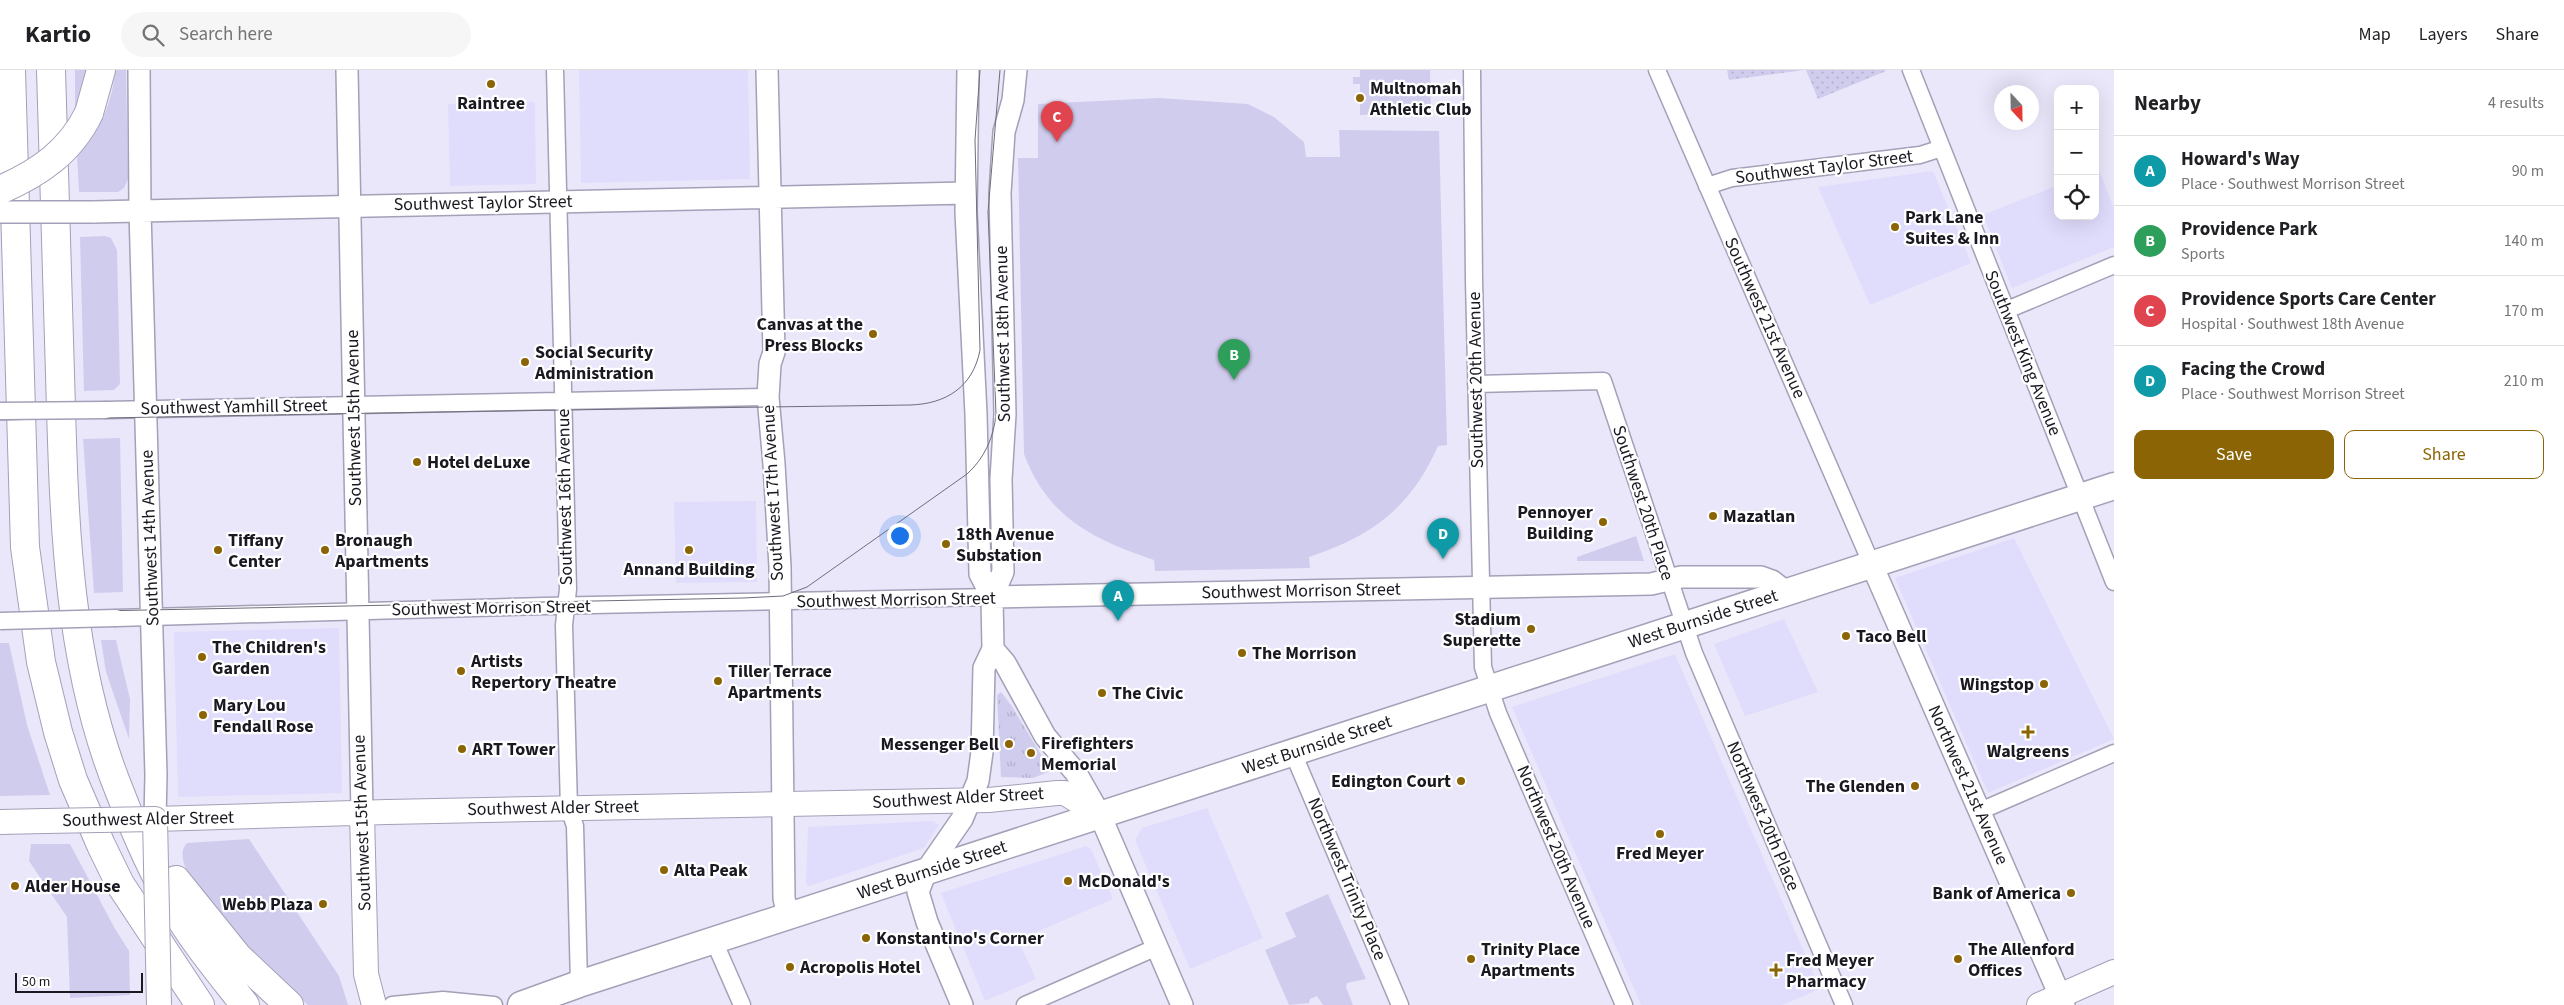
<!DOCTYPE html>
<meta charset="utf-8">
<style>
:root{--surface:#fff;--page:#f6f6f6;--text:#202124;--muted:#757577;--line:#e0e0e0;--accent:#8b6505}
body{margin:0;font-family:"Source Sans 3",sans-serif;background:var(--page);color:var(--text)}
.controls{position:absolute;right:15px;top:15px;display:grid;overflow:hidden;border-radius:10px;box-shadow:0 5px 20px #0002}
.controls button{width:45px;height:45px;display:grid;place-items:center;padding:0;border:0;border-bottom:1px solid var(--line);background:var(--surface);color:var(--text);font:25px sans-serif}
.compass{position:absolute;left:1994px;top:15px;width:45px;height:45px;border-radius:50%;background:var(--surface);box-shadow:0 5px 20px #0002;rotate:158deg}
.scale{position:absolute;left:15px;bottom:12px;width:128px;box-sizing:border-box;padding-left:5px;border:2px solid #1a1921;border-top:0;font-size:14px;line-height:18px;white-space:nowrap;color:#1a1921;-webkit-text-stroke:4px #fff;paint-order:stroke}
.you{position:absolute;left:899px;top:465px;width:18px;height:18px;margin:-12px;border:4px solid #fff;border-radius:50%;background:#1a73e8;box-shadow:0 0 0 8px #1a73e833}
.badge{display:grid;place-items:center;width:32px;height:32px;border-radius:50%;background:var(--accent);color:#fff;font-size:16px;font-weight:700}
.pin{position:absolute;translate:-50% -41px;filter:drop-shadow(0 1px 2px #0008)}
.pin::after{content:'';position:absolute;top:26px;width:18px;height:15px;background:inherit;clip-path:polygon(0 0,100% 0,50% 100%)}
.list{margin:0;padding:0;list-style:none}
h2{display:flex;justify-content:space-between;align-items:center;height:65px;margin:0;padding:0 20px;font-size:21px}
h2 small{font-size:16px;font-weight:400;color:var(--muted)}
.list li{display:grid;grid-template-columns:32px 1fr auto;gap:15px;align-items:center;box-sizing:border-box;height:70px;padding:0 20px;border-top:1px solid var(--line)}
.list b{display:block;font-size:19px;white-space:nowrap}
.list p{margin:0;font-size:16px;white-space:nowrap;color:var(--muted)}
.list em{font-size:16px;font-style:normal;color:var(--muted)}
.actions{display:flex;gap:10px;padding:15px 20px}
.actions a{flex:1;padding:11px 0;border:1px solid var(--accent);border-radius:10px;text-align:center;font-size:18px;color:var(--accent)}
.actions .main{background:var(--accent);color:#fff}
.icon{flex:none;width:28px;height:28px;fill:none;stroke:currentColor;stroke-width:2;stroke-linecap:round;stroke-linejoin:round}
.map{position:relative;flex:none;width:2114px;height:935px;overflow:hidden}
header{display:flex;align-items:center;gap:30px;box-sizing:border-box;height:70px;padding:0 25px;background:var(--surface);border-bottom:1px solid var(--line)}
header strong{font-size:24px}
nav{display:flex;gap:28px;margin-inline-start:auto;font-size:18px}
.search{width:350px;height:45px;background:var(--page);display:flex;align-items:center;gap:12px;box-sizing:border-box;padding:0 18px;border-radius:28px;color:var(--muted);font-size:19px}
main{display:flex}
aside{flex:1;background:var(--surface)}
.map>svg:first-child{display:block}
</style>
<header>
<strong>Kartio</strong>
<div class="search"><svg class="icon" aria-label="search" viewBox="0 0 24 24"><circle cx="10" cy="10" r="6"/><path d="M15 15l6 6"/></svg>Search here</div>
<nav><a>Map</a><a>Layers</a><a>Share</a></nav>
</header>
<main>
<div class="map">
<svg width="2114" height="935" viewBox="0 0 2114 935">
<defs>
<pattern id="park-tufts" width="24" height="20" patternUnits="userSpaceOnUse" patternTransform="scale(1.25)"><rect width="24" height="20" fill="#d0cced"/><path d="M3 7l-1-3M5 7V3M7 7l1-3M15 17l-1-3M17 17v-4M19 17l1-3" fill="none" stroke="#b2afcb"/></pattern>
<pattern id="garden-dots" width="8" height="8" patternUnits="userSpaceOnUse" patternTransform="scale(1.25)"><rect width="8" height="8" fill="#d0cced"/><path d="M2 2h.1M6 6h.1" fill="none" stroke="#b2afcb" stroke-width="1.8" stroke-linecap="round"/></pattern>
</defs>
<rect width="100%" height="100%" fill="#eae7fb"/>
<path fill="#e0dcfc" d="M579,0H748L750,109L581,113Z
M535,32L536,114L450,116L448,34Z
M2098,98L2114,138V177L2012,218L1983,145L2058,115V146H2095V99Z
M1933,101L1971,193L1870,235L1818,117Z
M756,431L757,512L676,513L674,432Z
M2014,468L2114,669L1988,723L1895,508Z
M1784,549L1818,622L1745,646L1714,574Z
M339,558L342,723L178,727L174,562Z
M1675,584L1820,919L1782,935H1641L1512,637Z
M1207,738L1263,868L1190,899L1135,770L1142,758Z
M933,751L939,755L924,778L809,816L806,814L808,757Z
M1086,776L1091,779L1113,829L1018,870L1036,909L985,931L941,823Z"/>
<path fill="#d0cced" d="M75,0H93L75,53Z
M115,0H126L128,109L124,118L118,122H79L77,86C99,63 113,32 115,0Z
M1360,0H1430L1431,43L1360,45V14H1353V7H1360Z
M1159,28L1248,34L1274,47L1304,72L1306,87H1340L1339,60L1439,61L1447,375L1438,376C1411,437 1373,466 1309,487L1310,498L1155,501L1154,490C1094,470 1047,447 1024,384L1018,88H1038V34Z
M105,166L111,168L117,180L120,314L114,320L84,321L80,167Z
M120,368L123,522L94,523L83,369Z
M1636,466L1644,491H1577V487Z
M101,570H116L130,629L129,669L106,602Z
M0,573H9L27,655L50,725L0,726Z
M249,769L339,906L348,935H308C286,915 157,802 187,773Z
M31,774H70L114,857L129,881L130,925L70,928L67,847L29,791Z
M1328,824L1366,909L1347,913L1346,917L1353,935H1323L1317,926L1310,929L1309,933L1289,935L1265,880L1296,867L1285,843Z"/>
<path fill="url(#park-tufts)" d="M1001,622L1011,635L1051,701L1033,708L1001,707L997,625Z"/>
<path fill="url(#garden-dots)" d="M1727,0H1804L1729,10Z
M1806,0H1885L1886,1L1818,29Z"/>
<g fill="none" stroke-linecap="round" stroke-linejoin="round">
<defs>
<path id="minor" d="M555,0L568,519L564,555L569,738L575,756L579,914
M1472,0L1474,210L1483,597L1498,643L1624,935
M1657,0L1872,495
M1911,0L2114,512
M1707,116L1732,108L1920,85L1942,78
M2007,240L2114,195
M1476,314L1603,311L1694,583L1844,935
M106,340L768,327
M116,548L544,536L992,527
M1293,683L1400,935
M1980,741L2114,683
M714,871L742,935
M392,935L443,930L494,935
M1025,935L1157,877"/>
<path id="tertiary" d="M139,0L140,141L156,705L155,749
M347,0L362,743
M767,0L774,282L770,294L768,327L774,394L780,497L784,828L788,847
M968,0L966,142L976,344L980,504L992,527
M93,142L966,123
M1872,495L2064,935
M992,527L1651,514L1681,507H1761L1772,511L1786,522
M993,579L1005,593L1045,666L1076,703L1100,745L1182,935
M962,935L927,852L918,822L926,801L962,749L978,711L982,682L984,598L993,579L992,527L1003,502L1001,409L1005,344L1000,123L1004,62L1013,30L1016,0"/>
<path id="secondary" d="M362,743L366,904L374,935
M155,749L387,742L989,730L1057,723H1065L1100,745
M0,752L45,751
M2039,935L2114,902"/>
<path id="primary" d="M521,935L579,914L2114,416"/>
<path id="motorway" d="M11,0L25,477L41,592L58,662L73,710L101,775L120,814L200,935
M51,0C54,101 57,203 60,304C64,444 66,589 119,720C134,759 151,800 173,836C193,871 220,903 245,935
M89,43L101,0
M176,810L238,887L289,935"/>
</defs>
<use href="#minor" stroke="#a3a0b7" stroke-width="19"/>
<use href="#tertiary" stroke="#a3a0b7" stroke-width="24"/>
<use href="#secondary" stroke="#a3a0b7" stroke-width="26"/>
<use href="#primary" stroke="#a3a0b7" stroke-width="29"/>
<use href="#motorway" stroke="#a3a0b7" stroke-width="30"/>
<use href="#minor" stroke="#fff" stroke-width="16"/>
<use href="#tertiary" stroke="#fff" stroke-width="21"/>
<use href="#secondary" stroke="#fff" stroke-width="24"/>
<use href="#primary" stroke="#fff" stroke-width="26"/>
<use href="#motorway" stroke="#fff" stroke-width="28"/>
<path stroke="#6f6d7a" stroke-width="1" d="M0,350C303,344 607,339 910,335C946,334 973,317 980,280L975,70L980,0
M0,543L743,528L783,526L807,517L967,404C984,389 994,367 996,344L988,142L1000,0"/>
<defs>
<path id="minor-bridge" d="M0,341L106,340
M0,551L116,548"/>
<path id="tertiary-bridge" d="M0,142H93"/>
<path id="secondary-bridge" d="M45,751L155,749L159,935"/>
<path id="motorway-bridge" d="M0,120C39,103 70,82 89,43"/>
</defs>
<use href="#minor-bridge" stroke="#a3a0b7" stroke-width="19" stroke-linecap="butt"/>
<use href="#tertiary-bridge" stroke="#a3a0b7" stroke-width="24" stroke-linecap="butt"/>
<use href="#secondary-bridge" stroke="#a3a0b7" stroke-width="26" stroke-linecap="butt"/>
<use href="#motorway-bridge" stroke="#a3a0b7" stroke-width="30" stroke-linecap="butt"/>
<use href="#minor-bridge" stroke="#fff" stroke-width="16"/>
<use href="#tertiary-bridge" stroke="#fff" stroke-width="21"/>
<use href="#secondary-bridge" stroke="#fff" stroke-width="24"/>
<use href="#motorway-bridge" stroke="#fff" stroke-width="28"/>
</g>
<g fill="#8b6505" stroke="#fff" stroke-width="2">
<circle cx="491" cy="14" r="5"/>
<circle cx="1360" cy="28" r="5"/>
<circle cx="1895" cy="157" r="5"/>
<circle cx="873" cy="264" r="5"/>
<circle cx="525" cy="292" r="5"/>
<circle cx="417" cy="392" r="5"/>
<circle cx="1713" cy="446" r="5"/>
<circle cx="1603" cy="452" r="5"/>
<circle cx="946" cy="474" r="5"/>
<circle cx="218" cy="480" r="5"/>
<circle cx="325" cy="480" r="5"/>
<circle cx="689" cy="480" r="5"/>
<circle cx="1531" cy="559" r="5"/>
<circle cx="1846" cy="566" r="5"/>
<circle cx="1242" cy="583" r="5"/>
<circle cx="202" cy="587" r="5"/>
<circle cx="461" cy="601" r="5"/>
<circle cx="718" cy="611" r="5"/>
<circle cx="2044" cy="614" r="5"/>
<circle cx="1102" cy="623" r="5"/>
<circle cx="203" cy="645" r="5"/>
<path d="M2025.5 654.5h5v5h5v5h-5v5h-5v-5h-5v-5h5z"/>
<circle cx="1009" cy="674" r="5"/>
<circle cx="462" cy="679" r="5"/>
<circle cx="1031" cy="683" r="5"/>
<circle cx="1461" cy="711" r="5"/>
<circle cx="1915" cy="716" r="5"/>
<circle cx="1660" cy="764" r="5"/>
<circle cx="664" cy="800" r="5"/>
<circle cx="1068" cy="811" r="5"/>
<circle cx="15" cy="816" r="5"/>
<circle cx="2071" cy="823" r="5"/>
<circle cx="323" cy="834" r="5"/>
<circle cx="866" cy="868" r="5"/>
<circle cx="1471" cy="889" r="5"/>
<circle cx="1958" cy="889" r="5"/>
<circle cx="790" cy="897" r="5"/>
<path d="M1773.5 892.5h5v5h5v5h-5v5h-5v-5h-5v-5h5z"/>
</g>
<g text-anchor="middle" dominant-baseline="central" stroke-width="4.5" stroke-linejoin="round" paint-order="stroke">
<g font-size="18" font-weight="bold" fill="#1a1921" stroke="#fff" text-anchor="start">
<text x="1370" y="18">Multnomah<tspan x="1370" dy="21">Athletic Club</tspan></text>
<text x="491" y="33" text-anchor="middle">Raintree</text>
<text x="1905" y="147">Park Lane<tspan x="1905" dy="21">Suites &amp; Inn</tspan></text>
<text x="863" y="254" text-anchor="end">Canvas at the<tspan x="863" dy="21">Press Blocks</tspan></text>
<text x="535" y="282">Social Security<tspan x="535" dy="21">Administration</tspan></text>
<text x="427" y="392">Hotel deLuxe</text>
<text x="1593" y="442" text-anchor="end">Pennoyer<tspan x="1593" dy="21">Building</tspan></text>
<text x="1723" y="446">Mazatlan</text>
<text x="956" y="464">18th Avenue<tspan x="956" dy="21">Substation</tspan></text>
<text x="228" y="470">Tiffany<tspan x="228" dy="21">Center</tspan></text>
<text x="335" y="470">Bronaugh<tspan x="335" dy="21">Apartments</tspan></text>
<text x="689" y="499" text-anchor="middle">Annand Building</text>
<text x="1521" y="549" text-anchor="end">Stadium<tspan x="1521" dy="21">Superette</tspan></text>
<text x="1856" y="566">Taco Bell</text>
<text x="212" y="577">The Children's<tspan x="212" dy="21">Garden</tspan></text>
<text x="1252" y="583">The Morrison</text>
<text x="471" y="591">Artists<tspan x="471" dy="21">Repertory Theatre</tspan></text>
<text x="728" y="601">Tiller Terrace<tspan x="728" dy="21">Apartments</tspan></text>
<text x="2034" y="614" text-anchor="end">Wingstop</text>
<text x="1112" y="623">The Civic</text>
<text x="213" y="635">Mary Lou<tspan x="213" dy="21">Fendall Rose</tspan></text>
<text x="1041" y="673">Firefighters<tspan x="1041" dy="21">Memorial</tspan></text>
<text x="999" y="674" text-anchor="end">Messenger Bell</text>
<text x="472" y="679">ART Tower</text>
<text x="2028" y="681" text-anchor="middle">Walgreens</text>
<text x="1451" y="711" text-anchor="end">Edington Court</text>
<text x="1905" y="716" text-anchor="end">The Glenden</text>
<text x="1660" y="783" text-anchor="middle">Fred Meyer</text>
<text x="674" y="800">Alta Peak</text>
<text x="1078" y="811">McDonald's</text>
<text x="25" y="816">Alder House</text>
<text x="2061" y="823" text-anchor="end">Bank of America</text>
<text x="313" y="834" text-anchor="end">Webb Plaza</text>
<text x="876" y="868">Konstantino's Corner</text>
<text x="1481" y="879">Trinity Place<tspan x="1481" dy="21">Apartments</tspan></text>
<text x="1968" y="879">The Allenford<tspan x="1968" dy="21">Offices</tspan></text>
<text x="1786" y="890">Fred Meyer<tspan x="1786" dy="21">Pharmacy</tspan></text>
<text x="800" y="897">Acropolis Hotel</text>
</g>
<g font-size="18" fill="#1a1921" stroke="#fff">
<text transform="translate(1824 97) rotate(-7)">Southwest Taylor Street</text>
<text transform="translate(483 133) rotate(-1)">Southwest Taylor Street</text>
<text transform="translate(1765 248) rotate(66)">Southwest 21st Avenue</text>
<text transform="translate(1003 264) rotate(-91)">Southwest 18th Avenue</text>
<text transform="translate(2023 283) rotate(68)">Southwest King Avenue</text>
<text transform="translate(1476 310) rotate(-91)">Southwest 20th Avenue</text>
<text transform="translate(234 337) rotate(-1)">Southwest Yamhill Street</text>
<text transform="translate(354 348) rotate(-91)">Southwest 15th Avenue</text>
<text transform="translate(773 423) rotate(-93)">Southwest 17th Avenue</text>
<text transform="translate(565 427) rotate(-91)">Southwest 16th Avenue</text>
<text transform="translate(1643 433) rotate(72)">Southwest 20th Place</text>
<text transform="translate(150 468) rotate(-92)">Southwest 14th Avenue</text>
<text transform="translate(1301 521) rotate(-1)">Southwest Morrison Street</text>
<text transform="translate(896 530) rotate(-1)">Southwest Morrison Street</text>
<text transform="translate(491 538) rotate(-1)">Southwest Morrison Street</text>
<text transform="translate(1703 549) rotate(-18)">West Burnside Street</text>
<text transform="translate(1317 675) rotate(-18)">West Burnside Street</text>
<text transform="translate(1968 715) rotate(66)">Northwest 21st Avenue</text>
<text transform="translate(958 728) rotate(-3)">Southwest Alder Street</text>
<text transform="translate(553 738) rotate(-1)">Southwest Alder Street</text>
<text transform="translate(1763 746) rotate(67)">Northwest 20th Place</text>
<text transform="translate(148 749) rotate(-1)">Southwest Alder Street</text>
<text transform="translate(362 753) rotate(-92)">Southwest 15th Avenue</text>
<text transform="translate(1556 777) rotate(67)">Northwest 20th Avenue</text>
<text transform="translate(932 800) rotate(-18)">West Burnside Street</text>
<text transform="translate(1347 809) rotate(67)">Northwest Trinity Place</text>
</g>
</g>
</svg>
<div class="controls">
<button>+</button>
<button>−</button>
<button><svg class="icon" aria-label="locate" viewBox="0 0 24 24"><circle cx="12" cy="12" r="6"/><path d="M12 2v4M12 18v4M2 12h4M18 12h4"/></svg></button>
</div>
<svg class="compass" viewBox="-18 -18 36 36"><path d="M0-13l5 13h-10z" fill="#e53935"/><path d="M0 13l5-13h-10z" fill="#757577"/></svg>
<div class="scale">50 m</div>
<div class="you"></div>
<div class="pin badge" style="left:1118px;top:551px;background:#0f9aa8">A</div>
<div class="pin badge" style="left:1234px;top:310px;background:#2e9e5b">B</div>
<div class="pin badge" style="left:1057px;top:72px;background:#e0444e">C</div>
<div class="pin badge" style="left:1443px;top:489px;background:#0f9aa8">D</div>
</div>
<aside>
<h2>Nearby<small>4 results</small></h2>
<ul class="list">
<li><span class="badge" style="background:#0f9aa8">A</span><div><b>Howard's Way</b><p>Place · Southwest Morrison Street</p></div><em>90 m</em></li>
<li><span class="badge" style="background:#2e9e5b">B</span><div><b>Providence Park</b><p>Sports</p></div><em>140 m</em></li>
<li><span class="badge" style="background:#e0444e">C</span><div><b>Providence Sports Care Center</b><p>Hospital · Southwest 18th Avenue</p></div><em>170 m</em></li>
<li><span class="badge" style="background:#0f9aa8">D</span><div><b>Facing the Crowd</b><p>Place · Southwest Morrison Street</p></div><em>210 m</em></li>
</ul>
<div class="actions"><a class="main">Save</a><a>Share</a></div>
</aside>
</main>
